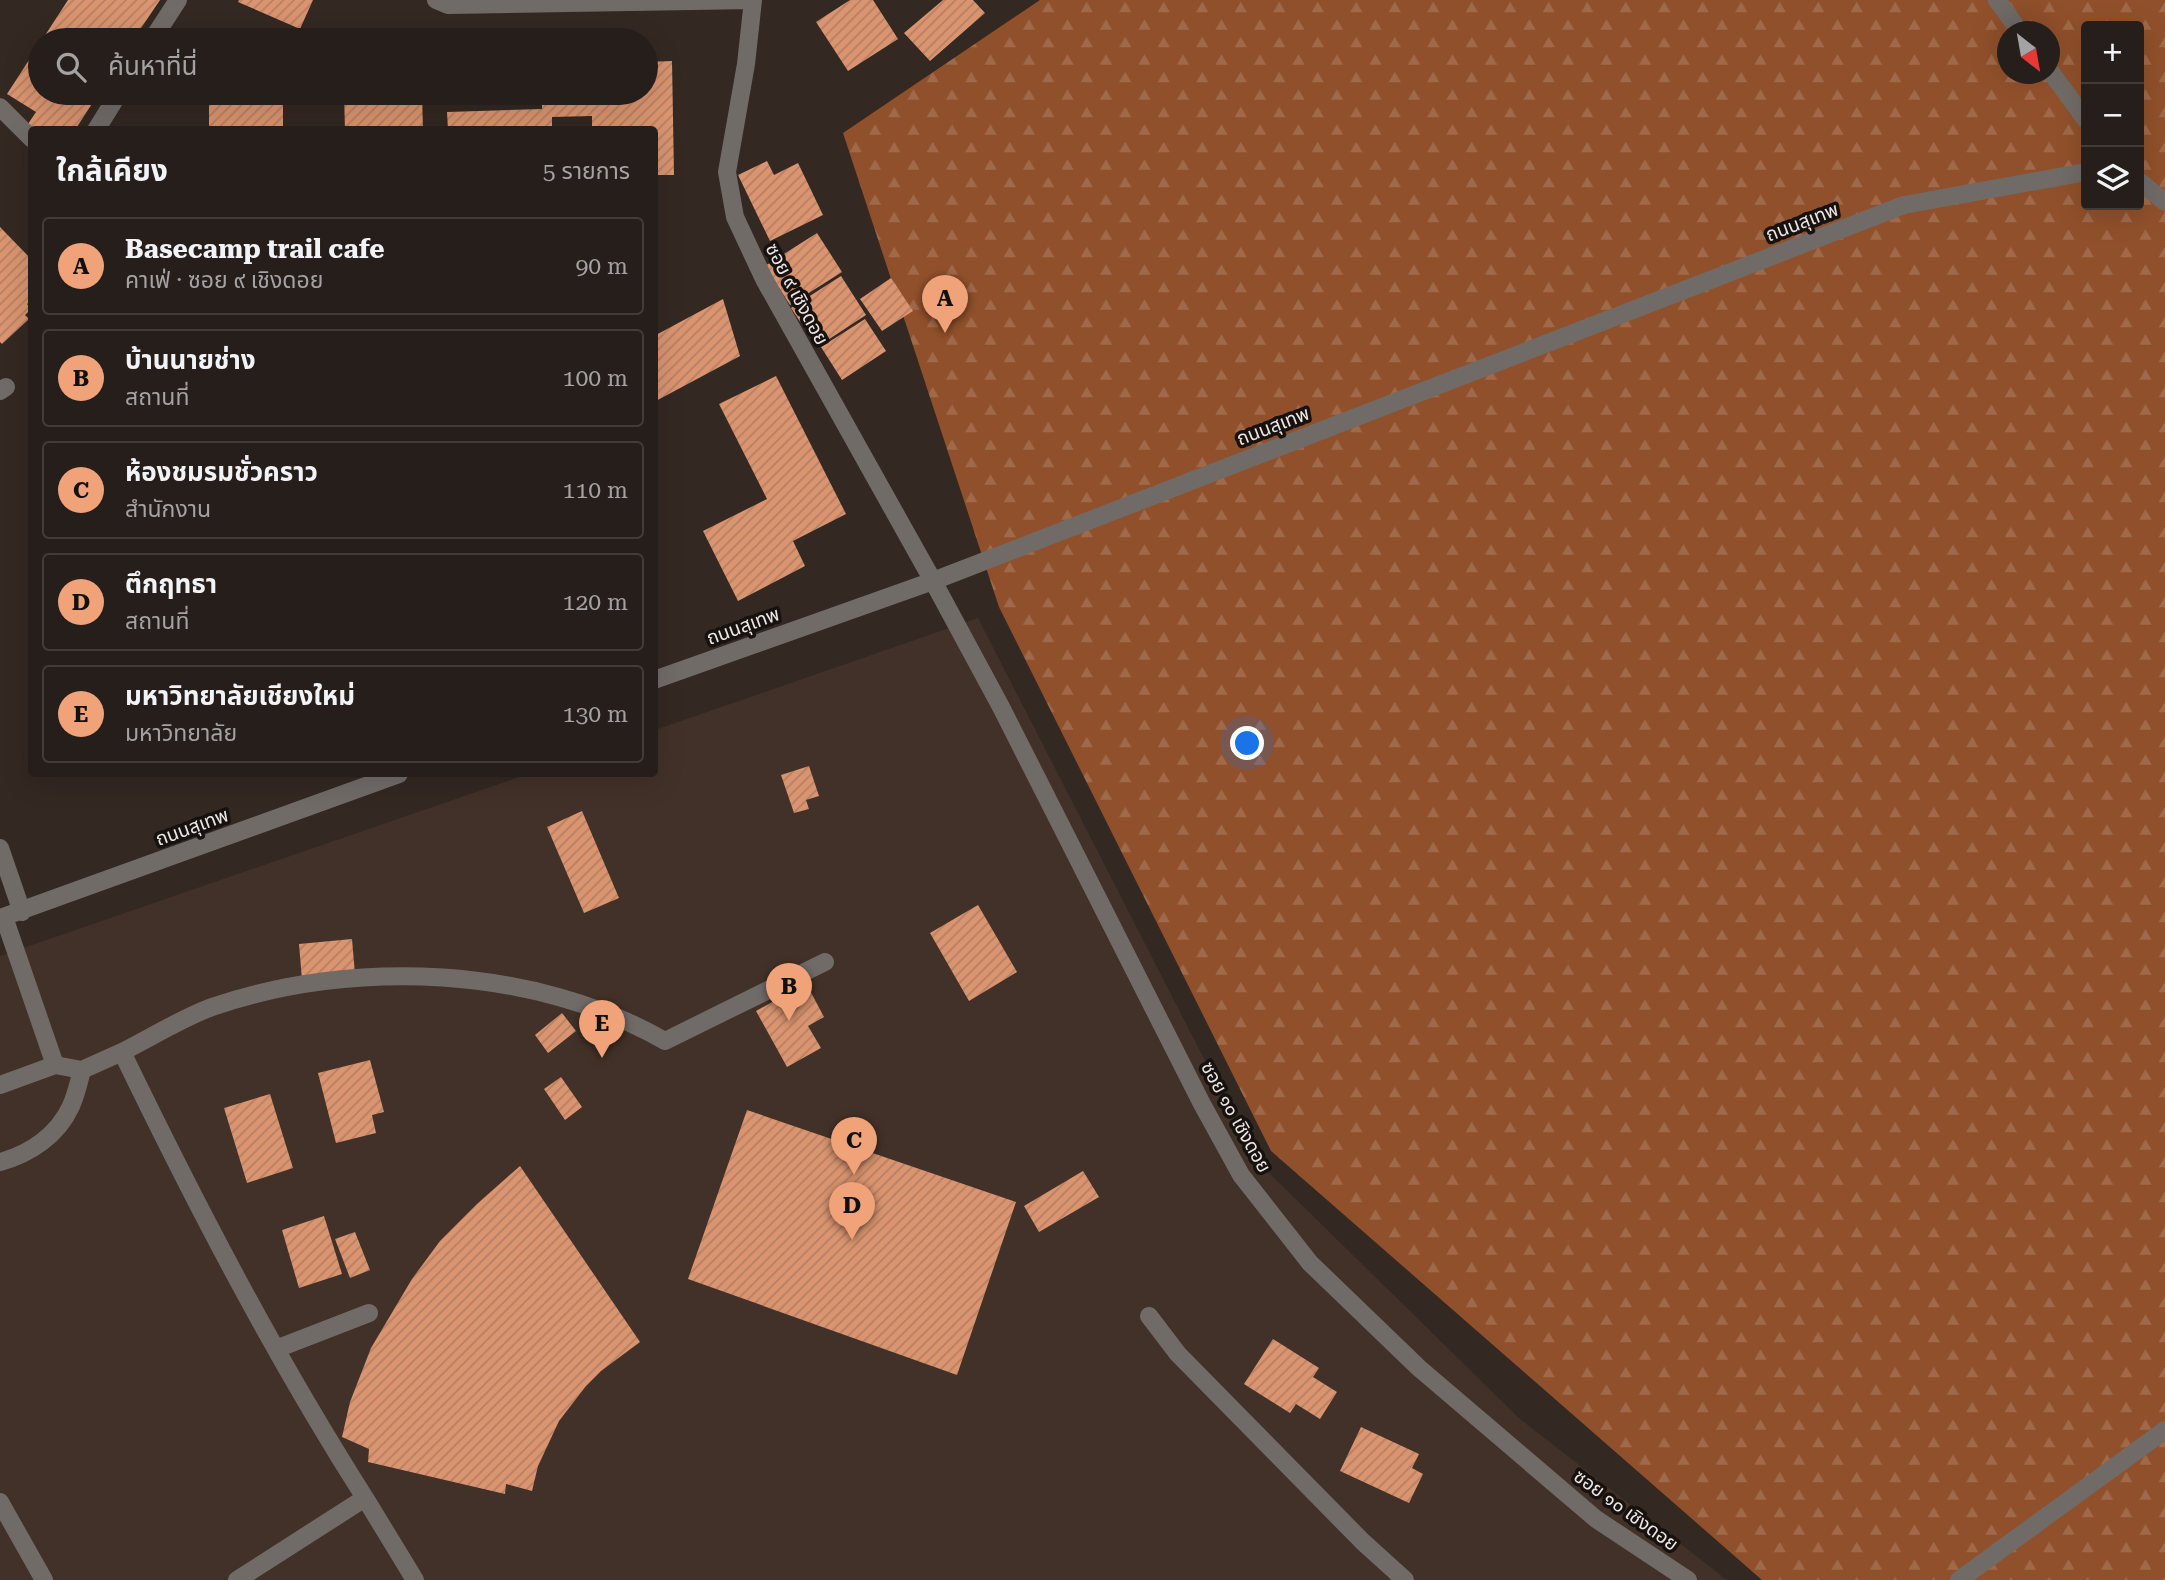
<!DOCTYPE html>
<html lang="th">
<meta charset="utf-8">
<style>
:root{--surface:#261e1a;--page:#2e2723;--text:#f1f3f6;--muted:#a4a2a2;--line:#423c39;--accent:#f0a279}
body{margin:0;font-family:"Roboto Serif","Noto Sans Thai",serif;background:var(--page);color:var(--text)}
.controls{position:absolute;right:21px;top:21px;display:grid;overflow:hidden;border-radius:7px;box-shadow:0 7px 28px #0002}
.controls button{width:63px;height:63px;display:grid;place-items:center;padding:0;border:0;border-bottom:2px solid var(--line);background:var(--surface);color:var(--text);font:35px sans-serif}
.compass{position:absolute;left:1997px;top:21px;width:63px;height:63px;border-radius:50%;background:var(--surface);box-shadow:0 7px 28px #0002;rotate:149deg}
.you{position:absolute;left:1248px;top:744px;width:24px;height:24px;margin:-18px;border:5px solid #fff;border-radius:50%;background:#1a73e8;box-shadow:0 0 0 10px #1a73e833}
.badge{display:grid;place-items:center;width:46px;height:46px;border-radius:50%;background:var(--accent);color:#111;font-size:23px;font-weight:700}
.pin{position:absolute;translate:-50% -58px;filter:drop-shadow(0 2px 4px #0008)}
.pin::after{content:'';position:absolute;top:37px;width:24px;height:21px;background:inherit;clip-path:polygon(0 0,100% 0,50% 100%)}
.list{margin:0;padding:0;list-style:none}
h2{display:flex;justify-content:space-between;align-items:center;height:91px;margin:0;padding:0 28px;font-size:30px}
h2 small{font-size:23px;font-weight:400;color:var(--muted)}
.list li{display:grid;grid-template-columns:46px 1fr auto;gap:21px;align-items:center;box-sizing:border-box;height:98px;margin:0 14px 14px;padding:0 14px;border:2px solid var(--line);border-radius:7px}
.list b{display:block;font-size:26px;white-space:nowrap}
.list p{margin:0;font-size:23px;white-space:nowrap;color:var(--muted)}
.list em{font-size:23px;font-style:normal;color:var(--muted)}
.icon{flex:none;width:38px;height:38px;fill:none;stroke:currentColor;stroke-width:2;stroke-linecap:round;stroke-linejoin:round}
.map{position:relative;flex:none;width:2165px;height:1580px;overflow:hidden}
.search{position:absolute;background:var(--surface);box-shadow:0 7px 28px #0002;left:28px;top:28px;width:630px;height:77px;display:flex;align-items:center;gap:18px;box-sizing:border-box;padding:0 24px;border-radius:38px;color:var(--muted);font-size:26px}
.panel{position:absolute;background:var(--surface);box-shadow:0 7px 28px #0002;left:28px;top:126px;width:630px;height:651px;border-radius:7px}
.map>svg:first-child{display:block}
</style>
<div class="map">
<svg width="2165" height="1580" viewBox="0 0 2165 1580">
<defs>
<pattern id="forest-firs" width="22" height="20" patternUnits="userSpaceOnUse" patternTransform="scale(1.75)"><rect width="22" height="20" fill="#90502b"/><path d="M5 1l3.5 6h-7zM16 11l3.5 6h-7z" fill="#a06949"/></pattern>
<pattern id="building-hatch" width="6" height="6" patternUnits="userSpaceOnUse" patternTransform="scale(1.75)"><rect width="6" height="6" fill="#da946f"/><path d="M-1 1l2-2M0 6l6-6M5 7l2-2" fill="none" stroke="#b58064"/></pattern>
</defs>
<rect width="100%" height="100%" fill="#332822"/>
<path fill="#423128" d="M978,618L1256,1160L1519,1418L1727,1580H0V956L528,774H654L655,730Z"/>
<path fill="url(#forest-firs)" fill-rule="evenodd" d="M1040,0H2165V1580H1762L1271,1151L999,607L843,133ZM2086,26H2139V205H2086ZM2008,32H2050V74H2008Z"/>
<path fill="url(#building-hatch)" d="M68,0H160L133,40H42Z
M239,0H313L300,29L238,2Z
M850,0H873L898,39L848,71L816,22Z
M943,0H973L985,13L930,61L904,33Z
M40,43V93H99L75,130H37L28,124L36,112L7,94Z
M672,61L674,175H654V130H592V116L552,117V130H448L447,112L542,109V93H646V62Z
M344,93H422L423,130H345Z
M283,95V130H209V97Z
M767,161L774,175L798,163L823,215L770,241L738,175Z
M0,227L32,260V300L27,304L31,309L25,315L29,319L2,344L0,342Z
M817,233L842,272L790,305L765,266Z
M841,276L866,315L817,347L791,308Z
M891,278L913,311L882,331L860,299Z
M723,299L740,356L654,402V336Z
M865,319L886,351L842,380L821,347Z
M776,376L846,514L793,541L805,566L738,601L703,531L767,499L719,404Z
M809,766L819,796L806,800L809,809L794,813L781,775Z
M582,811L619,898L584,913L547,827Z
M978,905L1017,972L969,1001L930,933Z
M352,939L355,974L302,980L299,944Z
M806,983L824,1017L808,1026L821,1048L787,1067L756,1011Z
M562,1013L576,1031L548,1053L535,1035Z
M370,1060L384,1112L372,1115L376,1133L336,1143L318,1073Z
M561,1077L582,1107L565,1120L544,1089Z
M270,1094L293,1168L247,1183L224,1108Z
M747,1110L1016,1202L957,1375L688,1279Z
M520,1166L640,1342L601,1371L586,1386L559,1421L538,1466L532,1491L506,1484L505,1494L368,1462L369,1449L342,1437L350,1402L371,1348L412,1279L440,1241L477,1204Z
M1083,1171L1099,1197L1039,1232L1024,1206Z
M324,1216L342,1274L299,1288L282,1230Z
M355,1232L370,1270L350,1278L335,1239Z
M1273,1339L1319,1368L1313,1377L1337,1392L1320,1419L1296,1404L1290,1413L1244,1384Z
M1361,1427L1419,1454L1412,1468L1423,1474L1409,1503L1340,1471Z"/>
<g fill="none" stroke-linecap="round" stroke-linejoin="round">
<path stroke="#716b68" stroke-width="18" d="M436,0L448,5L753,0L746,64L727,172L735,217L764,279L933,581L1001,707L1202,1104L1241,1175L1310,1263L1419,1368L1596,1519L1688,1580
M1997,0L2020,32
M152,40L178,0
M2050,71L2086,120
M0,107L32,139
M96,130L119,93
M2139,181L2165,202
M0,391L6,387
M654,680L933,581L1904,205L2086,172
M0,848L22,912
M4,917L55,1065
M0,918L399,774
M0,1085L55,1065L82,1070L122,1052
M0,1162C30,1154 58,1135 71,1106C76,1095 79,1082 82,1070
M1149,1316L1178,1354L1363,1542L1405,1580
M276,1349L369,1313
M365,1498C274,1355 196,1205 122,1052C152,1037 182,1018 212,1007C354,958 534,966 665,1041L825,962
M0,1502L44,1580
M237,1580L365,1498L415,1580
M1959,1580L2165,1430"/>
</g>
<g text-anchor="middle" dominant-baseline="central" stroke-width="7" stroke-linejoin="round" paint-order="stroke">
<g font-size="19" fill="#ede6e2" stroke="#17120f">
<text transform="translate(1802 222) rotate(-21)">ถนนสุเทพ</text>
<text transform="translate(797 294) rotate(62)">ซอย ๙ เชิงดอย</text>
<text transform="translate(1273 426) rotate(-21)">ถนนสุเทพ</text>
<text transform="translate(743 626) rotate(-20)">ถนนสุเทพ</text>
<text transform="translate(192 827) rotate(-20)">ถนนสุเทพ</text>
<text transform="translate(1236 1117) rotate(61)">ซอย ๑๐ เชิงดอย</text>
<text transform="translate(1626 1510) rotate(36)">ซอย ๑๐ เชิงดอย</text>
</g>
</g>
</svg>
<div class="controls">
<button>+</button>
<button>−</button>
<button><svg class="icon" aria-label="layers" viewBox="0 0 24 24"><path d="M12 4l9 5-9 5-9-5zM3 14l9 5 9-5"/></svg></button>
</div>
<svg class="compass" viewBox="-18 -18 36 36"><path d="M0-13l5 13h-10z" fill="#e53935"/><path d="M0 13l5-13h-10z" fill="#a4a2a2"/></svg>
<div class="you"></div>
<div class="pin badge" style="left:945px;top:333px">A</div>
<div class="pin badge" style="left:789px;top:1021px">B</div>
<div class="pin badge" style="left:854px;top:1175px">C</div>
<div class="pin badge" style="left:852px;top:1240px">D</div>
<div class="pin badge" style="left:602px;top:1058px">E</div>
<div class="search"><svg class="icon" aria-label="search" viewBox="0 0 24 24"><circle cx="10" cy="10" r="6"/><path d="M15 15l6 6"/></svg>ค้นหาที่นี่</div>
<section class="panel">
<h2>ใกล้เคียง<small>5 รายการ</small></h2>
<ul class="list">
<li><span class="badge">A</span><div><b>Basecamp trail cafe</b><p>คาเฟ่ · ซอย ๙ เชิงดอย</p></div><em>90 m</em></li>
<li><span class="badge">B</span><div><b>บ้านนายช่าง</b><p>สถานที่</p></div><em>100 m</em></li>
<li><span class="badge">C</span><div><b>ห้องชมรมชั่วคราว</b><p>สำนักงาน</p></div><em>110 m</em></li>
<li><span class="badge">D</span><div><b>ตึกฤทธา</b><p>สถานที่</p></div><em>120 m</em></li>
<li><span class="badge">E</span><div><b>มหาวิทยาลัยเชียงใหม่</b><p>มหาวิทยาลัย</p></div><em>130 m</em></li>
</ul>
</section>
</div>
